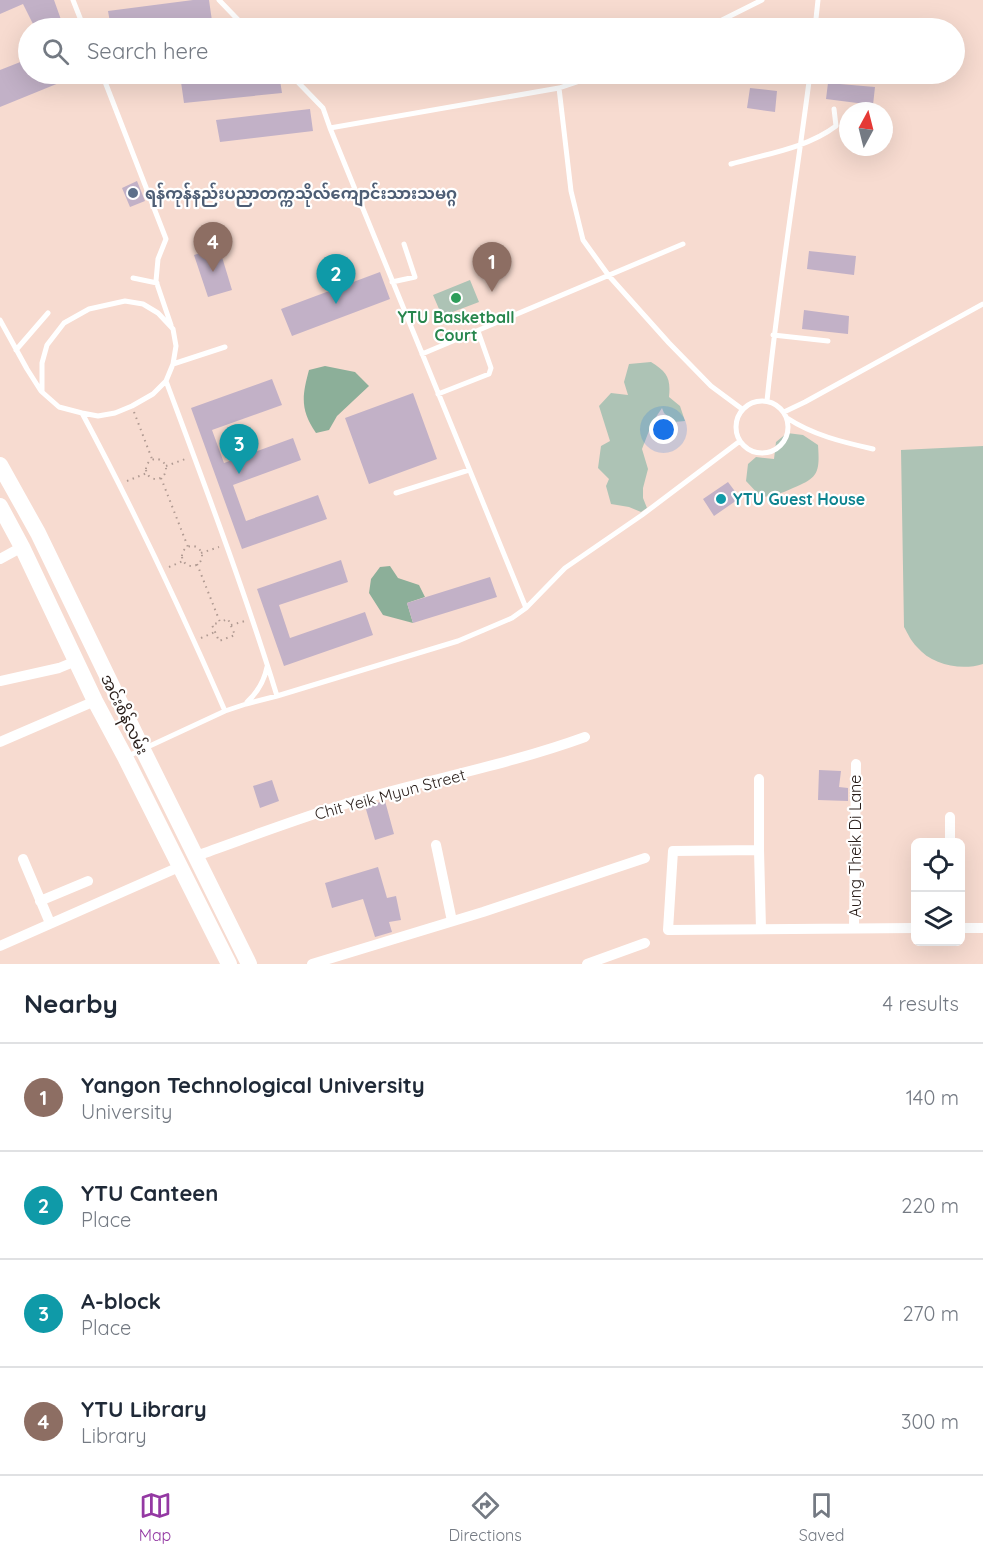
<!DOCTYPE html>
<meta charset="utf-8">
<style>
:root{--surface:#fff;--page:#f2f2f3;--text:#1f2937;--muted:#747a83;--line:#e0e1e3;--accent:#9439a3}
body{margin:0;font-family:Quicksand,"Noto Sans Myanmar",sans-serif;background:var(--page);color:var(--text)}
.controls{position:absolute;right:18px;bottom:18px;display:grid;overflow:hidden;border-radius:9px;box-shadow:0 6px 24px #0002}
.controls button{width:54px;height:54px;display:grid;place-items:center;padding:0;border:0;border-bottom:2px solid var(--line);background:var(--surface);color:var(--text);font:30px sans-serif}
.compass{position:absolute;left:839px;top:102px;width:54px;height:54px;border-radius:50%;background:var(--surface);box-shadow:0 6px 24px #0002;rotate:7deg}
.you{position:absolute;left:664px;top:430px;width:21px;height:21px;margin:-15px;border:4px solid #fff;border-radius:50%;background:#1a73e8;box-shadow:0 0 0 9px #1a73e833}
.badge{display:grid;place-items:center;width:39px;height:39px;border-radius:50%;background:var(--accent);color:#fff;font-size:20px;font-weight:700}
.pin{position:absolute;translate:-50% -50px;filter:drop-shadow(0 2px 3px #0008)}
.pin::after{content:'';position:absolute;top:32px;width:21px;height:18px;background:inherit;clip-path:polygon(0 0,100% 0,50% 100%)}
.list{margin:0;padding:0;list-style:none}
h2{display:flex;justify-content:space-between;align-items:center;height:78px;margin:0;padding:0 24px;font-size:26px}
h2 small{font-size:20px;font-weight:400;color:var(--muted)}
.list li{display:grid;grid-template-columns:39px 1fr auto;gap:18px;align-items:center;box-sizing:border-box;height:108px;padding:0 24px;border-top:2px solid var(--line)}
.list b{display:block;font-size:22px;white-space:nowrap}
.list p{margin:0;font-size:20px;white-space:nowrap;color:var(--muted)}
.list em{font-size:20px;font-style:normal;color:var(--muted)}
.icon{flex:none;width:33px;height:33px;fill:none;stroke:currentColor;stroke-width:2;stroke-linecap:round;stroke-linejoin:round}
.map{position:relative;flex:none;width:983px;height:964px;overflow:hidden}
.search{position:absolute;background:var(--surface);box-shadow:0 6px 24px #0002;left:18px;right:18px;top:18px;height:66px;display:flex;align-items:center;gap:15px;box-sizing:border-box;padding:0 21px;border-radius:33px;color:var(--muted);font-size:22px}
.sheet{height:510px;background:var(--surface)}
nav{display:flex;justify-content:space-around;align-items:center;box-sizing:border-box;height:84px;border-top:2px solid var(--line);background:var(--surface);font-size:16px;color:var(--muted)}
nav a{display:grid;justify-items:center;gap:3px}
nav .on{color:var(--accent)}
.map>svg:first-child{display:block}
</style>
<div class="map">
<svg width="983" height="964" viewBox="0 0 983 964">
<rect width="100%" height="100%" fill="#f7dbd0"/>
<path fill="#adc3b5" d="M470,280L479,302L442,316L433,295Z
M651,362C667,372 671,378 669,397L680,406L685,421L674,422L664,413L662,408L652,423L642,449L648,469L643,488V498L647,508L641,512L629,507L611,504L606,486L609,479L598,468L601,446L610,441L599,406L611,393L628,395L624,382L629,364Z
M787,433L803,435L818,445C820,473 818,478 793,488C780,494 775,496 761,497L746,481L748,464L756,457L774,459L776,442Z
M983,446V664C961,671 932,665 917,647C911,641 908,634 904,627L901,450Z"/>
<path fill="#8caf99" d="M325,366L355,372L369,386L337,416L329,430L316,433C300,410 302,396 309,370Z
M390,566L398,578L419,585L425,597L407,603L413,623L383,615L369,593L371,579L380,567Z"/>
<path fill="#c2b1c7" d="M0,0H54L64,28H35L23,4L0,14Z
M193,0H209L212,21L158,28H111L108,11Z
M28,59V74H81L0,107V70Z
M266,74H279L282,93L184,103L181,82Z
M828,83L875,87L873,105L826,99Z
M750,88L777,91L775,112L747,108Z
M310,109L313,131L220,142L216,120Z
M137,181L145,201L130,207L122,188Z
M219,247L232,290L208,297L194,255Z
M809,251L856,256L854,275L807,269Z
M380,272L390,299L292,336L281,309Z
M804,310L849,316L848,334L802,329Z
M272,379L282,405L212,430L224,463L293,438L301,460L233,485L246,521L318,495L327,519L242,549L191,408Z
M413,393L437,459L369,484L345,418Z
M728,482L740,498L714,516L703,499Z
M341,560L348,582L279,605L290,638L365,612L373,635L284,666L257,589Z
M490,577L497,597L413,623L407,603Z
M819,770L841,771L839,787L848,788V801L818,800Z
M272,780L279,801L260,808L253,786Z
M385,801L394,834L375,840L365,806Z
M378,867L387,898L396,896L401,920L389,922L392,932L375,937L363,899L332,908L325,883Z"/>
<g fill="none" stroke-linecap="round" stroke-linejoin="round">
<path stroke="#b09a92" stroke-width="2" stroke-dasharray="1.5 4.5" stroke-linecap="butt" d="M134,412L152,459
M146 469a10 10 0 1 1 20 0a10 10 0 1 1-20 0Z
M166,466L188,458
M161,478L188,547
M127,481L147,473
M182 556a10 10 0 1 1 20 0a10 10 0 1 1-20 0Z
M201,553L219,547
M197,564L220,622L212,625L219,641L235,635L228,619L220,622
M169,567L183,561
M231,625L245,621
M201,638L215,632"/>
<path stroke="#fff" stroke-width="5" d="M73,0L84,28
M219,0L246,28
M706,28L762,0
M815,28L818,0
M102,74L166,239L158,259L156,281L171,325
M290,74L323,108L330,128L526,608
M559,88L571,191L583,240L609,276L669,343L711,386L742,409
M330,128L559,88L601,74
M731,164C766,154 807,148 836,126L834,109
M133,278L157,283
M392,282L415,277L404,244
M125,301L143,304L158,313L173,329L176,346L173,364L166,381L153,394L132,406L115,413L98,416L82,413L59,407L42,392V363L47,345L64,323L89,309Z
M0,320L27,369L41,391
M773,335L828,341
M16,350L48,313
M422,354L683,244
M173,364L225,347
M166,381C205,486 244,589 277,696
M438,394L489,374L491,368L478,331
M767,401C778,291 796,183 810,74
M736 427a26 26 0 1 1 52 0a26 26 0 1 1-52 0Z
M784,412L805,402L983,304
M82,413C134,510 181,610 225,711
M787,418C813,435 842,442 873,449
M396,493L469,470
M247,702C258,692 264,682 267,667
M126,757L225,711L246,704L277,696L458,641L512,618L526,608L565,568L642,515L740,441"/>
<path stroke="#fff" stroke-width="10" d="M0,559L22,547
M0,681L59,668L76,661
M0,742L95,701
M759,779V850L761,929
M950,817V843
M436,845L452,921
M759,850L673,851L668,930L916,928
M196,856C247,838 299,818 352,802C429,779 508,765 585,737
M23,859L50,923
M40,901L88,881
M854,928L856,764
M960,928H983
M0,946L179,867
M312,964L483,912L645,858
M587,964L645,943"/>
<path stroke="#fff" stroke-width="16" d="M0,465L38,533L142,748L249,964
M0,506L22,547L95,701L125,757L229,964"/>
</g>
<circle fill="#5c6f8a" stroke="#fff" stroke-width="2" cx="133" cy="193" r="6"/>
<circle fill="#2e9e5b" stroke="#fff" stroke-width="2" cx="456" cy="298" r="6"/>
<circle fill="#0f9aa8" stroke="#fff" stroke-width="2" cx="721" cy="499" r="6"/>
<g text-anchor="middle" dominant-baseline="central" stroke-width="4.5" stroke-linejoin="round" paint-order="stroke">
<g font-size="16" font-weight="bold" fill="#4e5e75" stroke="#fff" text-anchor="start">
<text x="145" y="193">ရန်ကုန်နည်းပညာတက္ကသိုလ်ကျောင်းသားသမဂ္ဂ</text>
</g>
<g font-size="16" font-weight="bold" fill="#27864d" stroke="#fff">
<text x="456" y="317">YTU Basketball<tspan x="456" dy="18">Court</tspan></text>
</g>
<g font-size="16" font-weight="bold" fill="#0d838f" stroke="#fff" text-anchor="start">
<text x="733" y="499">YTU Guest House</text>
</g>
<g font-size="16" fill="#291e1a" stroke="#fff">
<text transform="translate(125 714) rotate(64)">အင်းစိန်လမ်း</text>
<text transform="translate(390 794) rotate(-15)">Chit Yeik Myun Street</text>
<text transform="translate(855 846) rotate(-90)">Aung Theik Di Lane</text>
</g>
</g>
</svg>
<div class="controls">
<button><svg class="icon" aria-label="locate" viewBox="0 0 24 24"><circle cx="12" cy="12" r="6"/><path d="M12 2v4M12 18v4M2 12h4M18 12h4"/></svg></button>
<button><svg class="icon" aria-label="layers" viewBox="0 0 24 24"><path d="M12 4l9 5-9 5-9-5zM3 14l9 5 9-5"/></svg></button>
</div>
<svg class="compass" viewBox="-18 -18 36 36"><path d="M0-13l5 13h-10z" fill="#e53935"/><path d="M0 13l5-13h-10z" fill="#747a83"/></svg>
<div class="you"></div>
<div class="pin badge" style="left:492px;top:292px;background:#8d6e63">1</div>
<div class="pin badge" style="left:336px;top:304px;background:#0f9aa8">2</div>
<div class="pin badge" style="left:239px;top:474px;background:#0f9aa8">3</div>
<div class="pin badge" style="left:213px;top:272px;background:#8d6e63">4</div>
<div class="search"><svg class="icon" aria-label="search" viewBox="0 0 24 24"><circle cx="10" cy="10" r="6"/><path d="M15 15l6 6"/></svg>Search here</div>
</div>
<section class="sheet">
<h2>Nearby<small>4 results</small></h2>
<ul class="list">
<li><span class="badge" style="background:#8d6e63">1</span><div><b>Yangon Technological University</b><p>University</p></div><em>140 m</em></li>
<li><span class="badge" style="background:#0f9aa8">2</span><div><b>YTU Canteen</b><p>Place</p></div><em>220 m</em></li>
<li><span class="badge" style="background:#0f9aa8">3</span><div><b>A-block</b><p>Place</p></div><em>270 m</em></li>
<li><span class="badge" style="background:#8d6e63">4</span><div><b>YTU Library</b><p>Library</p></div><em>300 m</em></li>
</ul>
</section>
<nav>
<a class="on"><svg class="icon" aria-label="map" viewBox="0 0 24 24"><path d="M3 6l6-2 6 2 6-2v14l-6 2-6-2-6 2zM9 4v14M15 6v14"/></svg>Map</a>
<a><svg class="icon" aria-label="directions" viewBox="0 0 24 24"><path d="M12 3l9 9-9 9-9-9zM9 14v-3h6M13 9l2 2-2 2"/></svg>Directions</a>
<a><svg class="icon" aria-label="saved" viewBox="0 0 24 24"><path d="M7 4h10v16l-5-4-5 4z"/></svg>Saved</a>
</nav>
